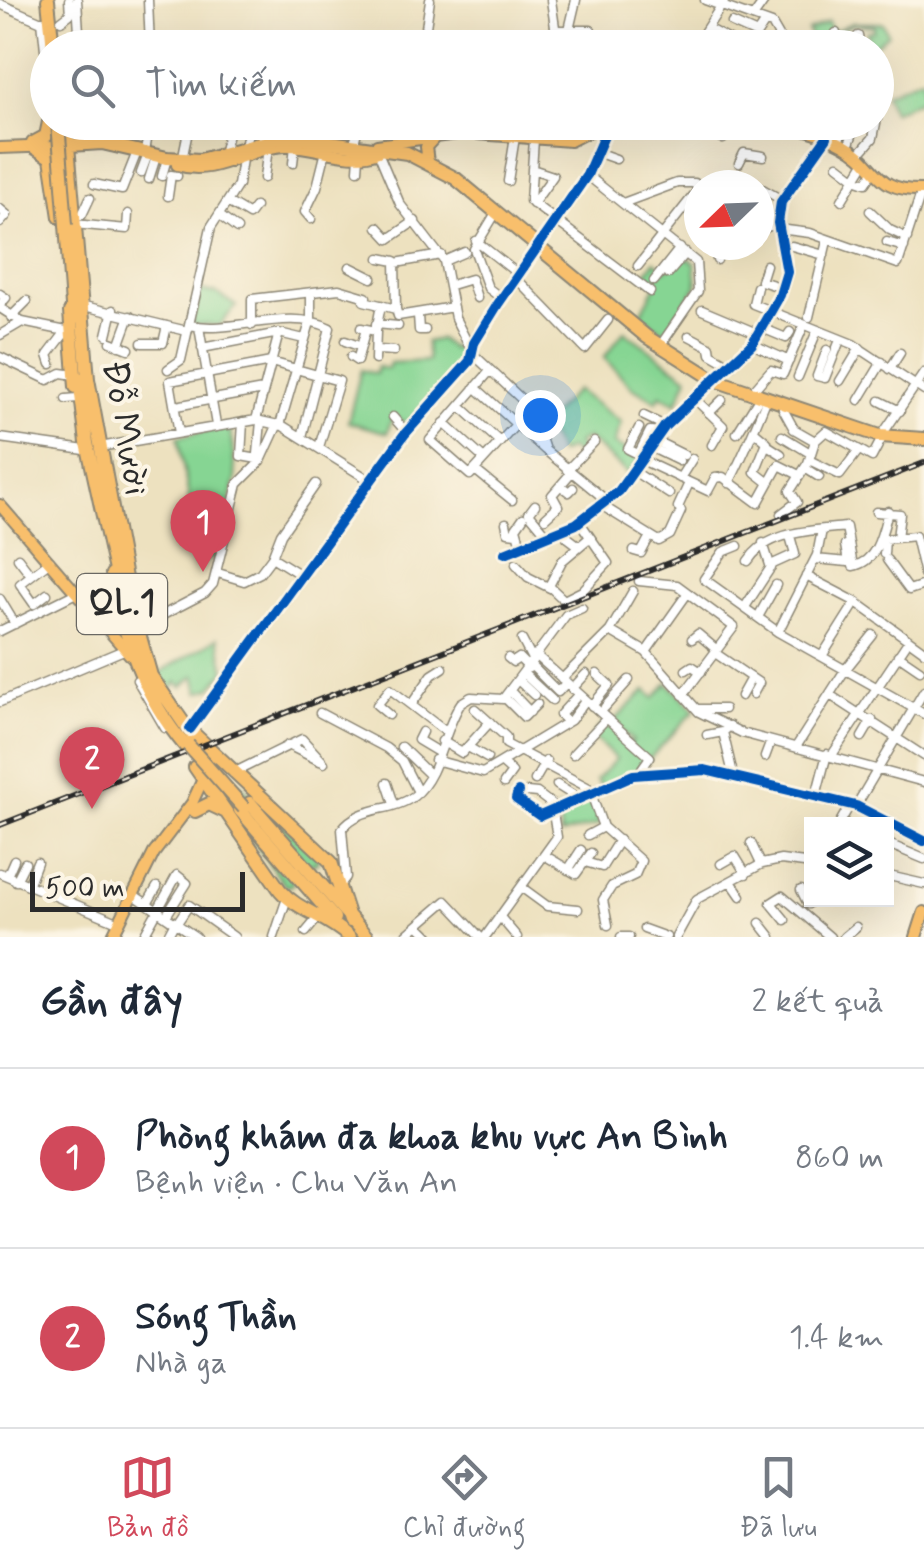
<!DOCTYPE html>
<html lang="vi">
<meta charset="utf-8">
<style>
:root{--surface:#fff;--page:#f6f6f7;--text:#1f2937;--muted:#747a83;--line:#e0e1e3;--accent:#d1495b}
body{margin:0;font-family:Mynerve,sans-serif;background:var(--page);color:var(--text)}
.controls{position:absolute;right:30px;bottom:30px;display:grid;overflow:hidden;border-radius:0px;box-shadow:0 10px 40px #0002}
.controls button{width:90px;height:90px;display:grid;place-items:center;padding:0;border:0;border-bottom:2px solid var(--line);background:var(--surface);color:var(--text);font:50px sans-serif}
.compass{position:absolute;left:684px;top:170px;width:90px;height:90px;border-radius:50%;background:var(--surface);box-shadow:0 10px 40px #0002;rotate:247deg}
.scale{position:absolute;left:30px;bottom:25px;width:215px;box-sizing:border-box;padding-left:10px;border:5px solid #2b2b2b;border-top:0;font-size:28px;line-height:35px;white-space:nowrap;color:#2b2b2b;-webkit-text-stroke:8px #fcf5e5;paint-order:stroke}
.you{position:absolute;left:540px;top:415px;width:35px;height:35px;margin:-25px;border:8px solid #fff;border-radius:50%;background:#1a73e8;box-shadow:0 0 0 15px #1a73e833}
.badge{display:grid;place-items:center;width:65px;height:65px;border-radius:50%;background:var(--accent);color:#fff;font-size:32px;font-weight:700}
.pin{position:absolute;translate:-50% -82px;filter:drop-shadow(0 2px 5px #0008)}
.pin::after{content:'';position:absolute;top:52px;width:35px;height:30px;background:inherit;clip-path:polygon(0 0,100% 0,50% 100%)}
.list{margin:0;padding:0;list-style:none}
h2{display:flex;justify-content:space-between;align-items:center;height:130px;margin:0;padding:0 40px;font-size:42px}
h2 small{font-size:32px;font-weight:400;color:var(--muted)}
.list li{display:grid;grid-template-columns:65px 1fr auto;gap:30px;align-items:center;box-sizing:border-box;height:180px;padding:0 40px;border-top:2px solid var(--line)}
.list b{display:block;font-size:38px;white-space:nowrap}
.list p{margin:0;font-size:32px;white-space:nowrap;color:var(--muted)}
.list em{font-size:32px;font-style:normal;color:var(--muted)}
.icon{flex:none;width:55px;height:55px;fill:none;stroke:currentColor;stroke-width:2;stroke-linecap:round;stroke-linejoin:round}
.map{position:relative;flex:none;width:924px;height:937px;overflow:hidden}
.search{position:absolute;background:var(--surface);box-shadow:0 10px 40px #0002;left:30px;right:30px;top:30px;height:110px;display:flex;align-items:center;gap:25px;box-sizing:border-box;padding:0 35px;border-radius:55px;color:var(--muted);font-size:38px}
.sheet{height:490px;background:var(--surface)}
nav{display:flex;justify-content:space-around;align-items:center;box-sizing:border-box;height:140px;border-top:2px solid var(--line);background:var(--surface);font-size:28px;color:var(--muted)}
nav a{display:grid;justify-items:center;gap:5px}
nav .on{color:var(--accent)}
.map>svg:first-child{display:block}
</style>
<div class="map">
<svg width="924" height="937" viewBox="0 0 924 937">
<rect width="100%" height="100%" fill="#fcf5e5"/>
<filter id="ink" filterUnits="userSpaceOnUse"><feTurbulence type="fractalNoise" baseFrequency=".01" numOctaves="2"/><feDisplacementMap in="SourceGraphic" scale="20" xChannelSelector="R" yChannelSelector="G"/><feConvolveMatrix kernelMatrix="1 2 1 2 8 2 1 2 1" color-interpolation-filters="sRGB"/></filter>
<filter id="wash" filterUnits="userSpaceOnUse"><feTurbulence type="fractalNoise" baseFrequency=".0048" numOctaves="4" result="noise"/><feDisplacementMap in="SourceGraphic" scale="40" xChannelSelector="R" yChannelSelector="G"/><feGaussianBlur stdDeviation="2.25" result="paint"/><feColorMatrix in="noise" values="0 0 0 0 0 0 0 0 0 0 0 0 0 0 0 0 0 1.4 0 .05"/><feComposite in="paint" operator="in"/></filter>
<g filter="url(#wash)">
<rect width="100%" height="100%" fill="#ede1bf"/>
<path fill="#86d593" stroke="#58805f" stroke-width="2.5" d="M828,22L833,32L852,23H883L888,34L871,48L867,32L874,31V26L853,24L813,44L808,31Z
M923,77L924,98L892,112L885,93Z
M680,252L695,263L697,286L666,333L640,315L656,285L646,273L655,261L666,270Z
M200,291L216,293L236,306L220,325H191Z
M624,331L688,377L677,403L660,395L657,401L632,387L604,358Z
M440,339L451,349L462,344L467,358L408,423L392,418L387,433L348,422L361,370L376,374L377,367L388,369L390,363L428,361L426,342Z
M576,390L621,422L614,444L641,458L628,474L587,438L577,443L583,452L579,457L570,449L559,454L544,423Z
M230,426L236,479L217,556L195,564L185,508L190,504L178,437Z
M218,638L225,670L212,688L199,692L195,675L182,687L177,682L167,694L156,675Z
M668,683L695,710L638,771L602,787L596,780L616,759L592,736L605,722L630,744L633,741L613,722L646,690L654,698Z
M233,777L318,857L317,863L310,865L302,860L230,778Z
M214,785L294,878L291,886H285Z
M593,800L600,824L561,835L558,809Z"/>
</g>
<g filter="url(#ink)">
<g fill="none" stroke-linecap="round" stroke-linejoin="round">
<defs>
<path id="minor" d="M77,0L80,48
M148,0L150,48
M551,0L558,48
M705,0L772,24L786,48
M0,4L44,23
M753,17L765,0
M42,21L48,78
M61,21L70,14L69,0
M732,23L757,34L765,22
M707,28L739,45
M555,30H591
M569,30L576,0
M858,36L860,48
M161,47V48
M226,47L287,44
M286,48L287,44L366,40L373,48
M423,48L430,0
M694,48L725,0
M802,48L837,39L836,33
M876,93L878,89
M436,122L442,135
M528,122L529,139
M568,122L570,141
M706,134L707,122
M534,139L530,201L650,292
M723,139L726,122
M261,140L265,122
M838,142L846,122
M354,143L359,124
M245,145L251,122
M848,147L857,122
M145,152L150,122
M378,152L400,204L444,261L455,318L473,354L531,408L545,450L606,500
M599,153L616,159
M223,154L231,122
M858,155L873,138L881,99
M182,160L190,122
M293,163L295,146
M739,163L744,153L763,156
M838,165L855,178
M532,169L553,176L533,204
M358,170L359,156
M141,173L147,157
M587,175L696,262L698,291L660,346
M162,176L166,162
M264,178L268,148
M149,179L155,160
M857,180L866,183L872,174
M508,181L515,137
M94,184L122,190L135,157
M759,187L782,200
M168,196L171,175L177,176
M842,200L864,164
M229,203L249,215L255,207
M623,203L677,183H695L698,191
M0,209L7,215L0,223
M870,211L890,230L907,238
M220,216L237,229
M494,216L474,249L488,288L501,298
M74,219L82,215L90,198
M311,219L305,212L317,187L326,151
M74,224L127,229L128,214
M378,227L389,239L415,221
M779,229L810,233L898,264L922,190
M759,230L778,223
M476,241L518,274
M887,242L904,247
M715,245L717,260
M792,246L824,255
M380,258L395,261L396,309
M444,261L465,252
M396,263L441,255
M766,265L761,281L783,288
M638,266L697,191
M350,267L372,278
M668,274L686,253
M516,278L585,349L608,320
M654,281L680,248
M451,285L471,279L477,298
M757,287L753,304L853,344L924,391
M0,294L6,298L0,305
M364,301L396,309L398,316L453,307
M80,305L187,331
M0,308L22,322L71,332
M702,310L759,334
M418,315L419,330H425
M11,317L27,301
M809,317L827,241
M376,324L398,326
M189,325C235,334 288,307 330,328L302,437
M252,325V299L339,289L366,297
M199,327L216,425
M361,328L376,331L381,305
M762,328L786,338L790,332
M0,335L22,322
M107,335L113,310
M689,336L710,347L711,354L732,366
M345,341L356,345
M111,342L129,349
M142,343H163L167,326
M752,344L789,361
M119,346L130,316
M202,348L279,333L304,339
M378,350L394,351
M0,357L48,380L61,373L75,375
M351,357L357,361L366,329
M375,360L376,331
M51,364L48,355L64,334
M168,369L181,360L211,227L238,185L243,153
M890,369L900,353
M490,371L430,440L470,475L531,408
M817,376L825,378L840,340
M817,376L827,350
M798,377L817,331
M840,381L860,348
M475,387L545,450
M750,394L771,370L783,374L804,325
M694,398L723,426L712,445
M66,399L78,398
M859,400L882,362
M880,401L900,411
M176,406L263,390
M460,406L500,442
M709,413L722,400
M644,416L665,426
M393,417L406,432
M256,420L279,333
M243,422L241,456L258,459
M444,423L484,459
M280,425L311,319V294
M639,428L628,449L646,458
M755,432L767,442L755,472L769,483
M179,433L170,381L271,362L339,381L319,447
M737,433L757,401
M882,435L924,373
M782,436L810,453
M0,438L85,450
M656,441L684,455
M815,441L826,431L872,457L881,440
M767,445L781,454
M100,447L256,420L283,426L371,481
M652,448L679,461
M639,453L650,431L662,432
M809,460L840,475L858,451
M261,461L278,424
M644,461L708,491L715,478L723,477L758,503L779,465L799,475
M805,468L819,477
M475,470L512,500
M567,470L594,442
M635,472L669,494
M680,478L692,459
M729,483C742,458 754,430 765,403
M561,486L569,492L573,488
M535,505L529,513L549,537
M601,505L659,541L670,535L681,511
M678,507L689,483
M876,512L900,514L897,538
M781,514L797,502L790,491L808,463L815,441L794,429L783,409
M545,518L558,506L552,495L571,473
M506,523L508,532L516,533
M567,537L579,546
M763,543L771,568
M738,546L723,552L704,579L778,632L924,714
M522,549L516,528L523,518
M634,551L641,553L649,538
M505,553L576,524L619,491L665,426L752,344L780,295L787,272L778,223L781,202L827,137
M884,554L885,539L915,536L924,574
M18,558L31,575
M815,559L848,562L845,545
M887,560L909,590L924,585
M748,561C768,530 812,531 846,527L853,566C877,562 882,534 888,511
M516,564L528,577L550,588
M218,573L244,581L260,573L272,557
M301,575L272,557L281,534L316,484
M806,576L856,602L924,651
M639,581L677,585L734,627L683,695
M47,594L34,604L20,584L50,561
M0,599L15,624
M564,600L582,591L608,563L579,521
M564,600L549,586L562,561L588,539
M745,607L773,564L795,554L790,536
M758,617L776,585
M136,629L205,593L213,584L238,484L257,465L261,421
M0,631L78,592
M610,631L646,652L699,712L742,733L924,782
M778,632L817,555L822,530
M692,639L698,634L717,650
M522,640L533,661
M646,652L687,594
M715,653L759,683L753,694
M898,655L920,670
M537,656L650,757L638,774
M822,656L856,602
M508,658L513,662L519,658L529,668
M531,665L558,692L566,683
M686,670L692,666L701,672
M524,674L552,700
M562,679L610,631L633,591
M137,680L165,728
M519,681L534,695
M572,689L586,674
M511,692L530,712
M830,695L924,756
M741,696L751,678
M505,698L524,717L537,704
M0,702L126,649
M411,705L432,675L443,668
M592,706L609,685L597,674
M605,707L629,680
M475,709L506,737V744L589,788L603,827L641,861L635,875L612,886L603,900L608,925
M698,709H724
M320,713L386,748L402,761L418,792
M389,715L377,705L390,689L446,732
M567,722L560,715L578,695
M730,726L723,732L733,774
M190,729L404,435L470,361L474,343L498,304L587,175L610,122
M422,732L418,740L438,752
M707,735L723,732
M862,737L872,720
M442,741L462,753L490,722
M288,745L320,761
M401,747L429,774
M468,747L487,758
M796,747L845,670L873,635
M573,754L606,719
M832,755L909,640
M765,757L771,741
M435,760L483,773L571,720L585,701
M502,763L512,772L504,783
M233,773L302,739L324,763
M535,780L546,761
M387,783L394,804
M557,785L581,800
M518,792L516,799L540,816L633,775L705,770L856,806L924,841
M527,792L537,793L558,809
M816,796L827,754
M856,806L924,691
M839,824L850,805
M588,835L603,827
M751,843L761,864
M886,843L924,859
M544,855L576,874L591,853
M585,862L602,867L619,840
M721,864L735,856L746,874
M568,870L581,850
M0,873L120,923
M7,876L14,860
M889,876L924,884
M16,881L25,863
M732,883L741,896
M28,886L37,862
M339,886L346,877L342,829C360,805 392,813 414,796C440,776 443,729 461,703L471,697L503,699L566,615L582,608
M521,887L547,906L578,909
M801,890L808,904
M134,895L196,937
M147,904L157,887
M500,917L517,937
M785,920L771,903L782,896L830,937
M177,923L189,905L234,937
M760,923L771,937
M418,925L430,937
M644,929L666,937
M306,932L321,914
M143,937L177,875L187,883L166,916
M167,937L175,922
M274,937L287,898
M404,937L446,901L480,937
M485,937L557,837L553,813
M621,937H629
M676,937L697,899L762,864L781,860L812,864
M844,937L856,927"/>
<path id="major" d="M776,122C800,128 823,133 844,145C880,164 872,192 924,190
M377,145L464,133L570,141L607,122
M0,148L55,146
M428,162L426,147L437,135
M177,165C216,177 245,149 284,146C315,144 347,164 378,152
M0,505L130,655
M112,937L154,853L192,803L203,779
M916,937L924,912"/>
<path id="highway" d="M48,0L53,48
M48,91V96
M66,122L88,379L128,594L151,676L196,741
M33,143L46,136L49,122
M55,146L102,143L167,158L200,160L288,136L407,153L455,178L647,337L715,380L880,436L924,439
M34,147L51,158L60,217
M66,225L73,319
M70,312L76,387
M79,379L87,443L117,580
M112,574C126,640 141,694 186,747
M194,734L331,862L350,921
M211,758L195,767L280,890C298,911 327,916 349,937
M250,803L367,937
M240,810L334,918
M195,811L209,804L224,811"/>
</defs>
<use href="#minor" stroke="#8c8675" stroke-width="11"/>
<use href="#major" stroke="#8c8675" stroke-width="14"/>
<use href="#highway" stroke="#8c8675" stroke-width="16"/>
<use href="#minor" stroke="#fff" stroke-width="8"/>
<use href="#major" stroke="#f8bf6c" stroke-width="10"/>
<use href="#highway" stroke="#f8bf6c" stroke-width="12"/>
<defs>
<path id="rail" d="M0,825L924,463"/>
</defs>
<use href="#rail" stroke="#2b2b2b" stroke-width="6"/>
<use href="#rail" stroke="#fcf5e5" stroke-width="2.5" stroke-dasharray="8" stroke-linecap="butt"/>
<defs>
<path id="highway-bridge" d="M58,122L66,225
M188,745L244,808"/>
</defs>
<use href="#highway-bridge" stroke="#8c8675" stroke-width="16" stroke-linecap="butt"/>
<use href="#highway-bridge" stroke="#f8bf6c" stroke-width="12"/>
<defs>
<path id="cycleway" d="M505,553L576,524L619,491L665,426L752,344L780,295L787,272L778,223L781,202L827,137
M190,729L404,435L470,361L474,343L498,304L587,175L610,122
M518,792L516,799L540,816L633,775L705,770L856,806L924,841"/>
</defs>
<use href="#cycleway" stroke="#fcf5e5" stroke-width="16"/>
<use href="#cycleway" stroke="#0057b8" stroke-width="10"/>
</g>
</g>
<g text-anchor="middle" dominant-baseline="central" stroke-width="8" stroke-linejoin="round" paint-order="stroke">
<rect fill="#fcf5e5" stroke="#6a6863" stroke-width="2.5" x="77" y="574" width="90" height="60" rx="8"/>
<g font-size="35" font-weight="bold" fill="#2b2b2b">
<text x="122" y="604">QL.1</text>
</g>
<g font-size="38" fill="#2b2b2b" stroke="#fcf5e5">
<text transform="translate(125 428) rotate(80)">Đỗ Mười</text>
</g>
</g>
</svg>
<div class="controls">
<button><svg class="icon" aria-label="layers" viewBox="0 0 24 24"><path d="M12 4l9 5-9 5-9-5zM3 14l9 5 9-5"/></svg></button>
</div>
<svg class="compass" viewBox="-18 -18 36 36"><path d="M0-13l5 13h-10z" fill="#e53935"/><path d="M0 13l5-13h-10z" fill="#747a83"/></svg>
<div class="scale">500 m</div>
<div class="you"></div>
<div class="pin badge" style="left:203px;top:572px">1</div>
<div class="pin badge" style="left:92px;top:809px">2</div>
<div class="search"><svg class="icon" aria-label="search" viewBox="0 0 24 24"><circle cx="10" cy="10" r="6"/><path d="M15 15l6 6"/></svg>Tìm kiếm</div>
</div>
<section class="sheet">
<h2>Gần đây<small>2 kết quả</small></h2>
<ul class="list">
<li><span class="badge">1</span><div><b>Phòng khám đa khoa khu vực An Bình</b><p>Bệnh viện · Chu Văn An</p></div><em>860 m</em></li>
<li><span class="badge">2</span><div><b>Sóng Thần</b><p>Nhà ga</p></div><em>1.4 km</em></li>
</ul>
</section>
<nav>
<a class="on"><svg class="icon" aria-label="map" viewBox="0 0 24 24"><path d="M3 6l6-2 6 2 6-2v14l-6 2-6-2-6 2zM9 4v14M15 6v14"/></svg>Bản đồ</a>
<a><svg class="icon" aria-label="directions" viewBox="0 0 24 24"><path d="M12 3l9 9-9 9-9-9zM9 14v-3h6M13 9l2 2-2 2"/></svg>Chỉ đường</a>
<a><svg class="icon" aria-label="saved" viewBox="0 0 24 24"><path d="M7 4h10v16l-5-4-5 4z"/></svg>Đã lưu</a>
</nav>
